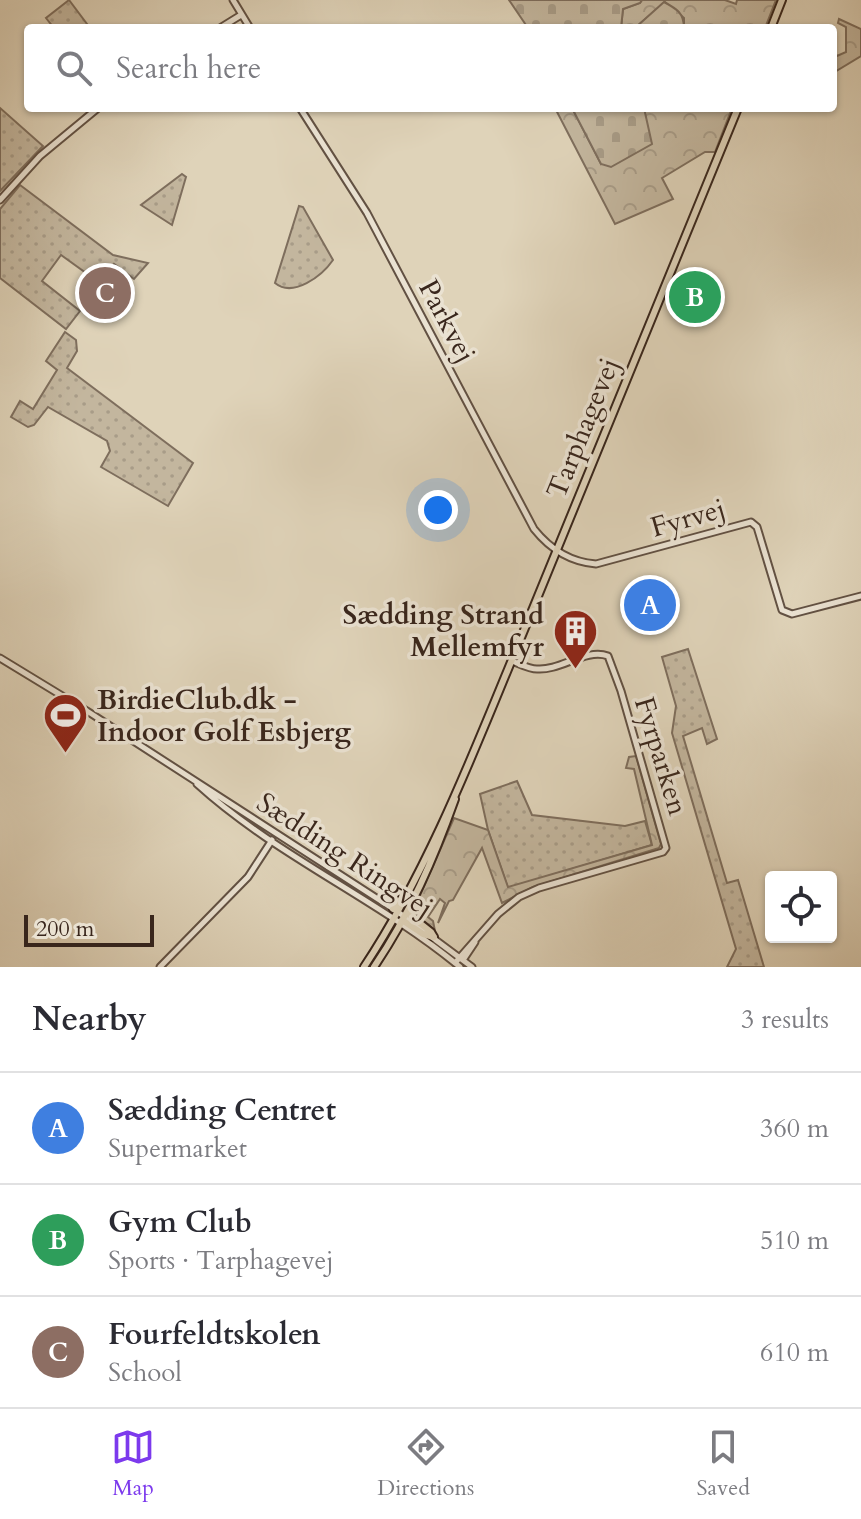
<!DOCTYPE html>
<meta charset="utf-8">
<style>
:root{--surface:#fff;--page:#f2f2f3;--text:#2b2b33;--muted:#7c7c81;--line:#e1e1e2;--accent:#7c3aed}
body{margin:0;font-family:Cardo,serif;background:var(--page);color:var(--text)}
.controls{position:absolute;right:24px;bottom:24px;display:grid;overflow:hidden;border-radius:8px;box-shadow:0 2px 6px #0004}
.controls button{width:72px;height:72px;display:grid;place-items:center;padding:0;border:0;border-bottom:2px solid var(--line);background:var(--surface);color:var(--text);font:40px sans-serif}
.scale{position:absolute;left:24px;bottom:20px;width:130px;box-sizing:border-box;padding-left:8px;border:4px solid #39261c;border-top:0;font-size:22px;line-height:28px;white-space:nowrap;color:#39261c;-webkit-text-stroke:6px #eae2d2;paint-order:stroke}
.you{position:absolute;left:438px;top:510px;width:28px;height:28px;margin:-20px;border:6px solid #fff;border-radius:50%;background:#1a73e8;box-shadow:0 0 0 12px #1a73e833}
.badge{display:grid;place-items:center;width:52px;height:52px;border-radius:50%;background:var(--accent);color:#fff;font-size:26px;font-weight:700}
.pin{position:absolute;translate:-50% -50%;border:4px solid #fff;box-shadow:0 2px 8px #0006}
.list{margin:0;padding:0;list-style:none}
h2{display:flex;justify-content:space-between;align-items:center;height:104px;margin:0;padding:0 32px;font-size:34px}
h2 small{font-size:26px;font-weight:400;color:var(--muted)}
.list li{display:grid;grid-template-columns:52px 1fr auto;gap:24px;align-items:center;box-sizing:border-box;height:112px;padding:0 32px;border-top:2px solid var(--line)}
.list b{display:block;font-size:30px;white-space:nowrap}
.list p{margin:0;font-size:26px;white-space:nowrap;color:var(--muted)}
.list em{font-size:26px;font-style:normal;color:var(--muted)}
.icon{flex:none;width:44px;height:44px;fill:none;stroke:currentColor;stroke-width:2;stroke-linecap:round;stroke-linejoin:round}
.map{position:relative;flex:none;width:861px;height:967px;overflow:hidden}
.search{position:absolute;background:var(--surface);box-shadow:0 2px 6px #0004;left:24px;right:24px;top:24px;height:88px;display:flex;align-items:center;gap:20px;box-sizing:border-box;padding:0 28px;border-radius:8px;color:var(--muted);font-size:30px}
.sheet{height:440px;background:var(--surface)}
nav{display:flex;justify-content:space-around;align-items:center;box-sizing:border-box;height:112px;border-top:2px solid var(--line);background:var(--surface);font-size:22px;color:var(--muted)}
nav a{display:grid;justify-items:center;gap:4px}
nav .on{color:var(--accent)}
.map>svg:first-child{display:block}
</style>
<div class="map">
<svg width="861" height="967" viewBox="0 0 861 967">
<defs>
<pattern id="green-dots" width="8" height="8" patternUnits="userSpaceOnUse" patternTransform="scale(2)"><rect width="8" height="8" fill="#c3b69e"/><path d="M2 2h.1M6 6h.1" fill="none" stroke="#a89c88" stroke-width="1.8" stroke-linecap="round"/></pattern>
<pattern id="forest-crowns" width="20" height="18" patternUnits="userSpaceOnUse" patternTransform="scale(2)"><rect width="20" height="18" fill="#c3b69e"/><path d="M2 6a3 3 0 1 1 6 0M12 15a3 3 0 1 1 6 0" fill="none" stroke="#a89c88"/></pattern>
<pattern id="cemetery-stones" width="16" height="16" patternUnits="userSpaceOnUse" patternTransform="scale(2)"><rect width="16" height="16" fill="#c3b69e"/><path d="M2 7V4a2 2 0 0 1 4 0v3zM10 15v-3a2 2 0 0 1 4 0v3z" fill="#a89c88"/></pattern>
</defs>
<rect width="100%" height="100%" fill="#dfd3b9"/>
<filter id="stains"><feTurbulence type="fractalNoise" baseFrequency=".0025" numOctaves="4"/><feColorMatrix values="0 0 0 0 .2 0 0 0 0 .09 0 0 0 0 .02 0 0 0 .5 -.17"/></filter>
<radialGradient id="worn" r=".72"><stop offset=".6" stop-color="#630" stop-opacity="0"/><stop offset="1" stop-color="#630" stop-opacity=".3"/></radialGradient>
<path fill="url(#green-dots)" stroke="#7e6e5d" stroke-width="2" d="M69,0L90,28H54L46,18Z
M0,108L43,146L0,191Z
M182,174L186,177L172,225L141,205Z
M20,185L113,255L148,263L134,279L114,264L100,283L61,255L42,281L80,311L66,329L0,278V209Z
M299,206L303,207L333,260C322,276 293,298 275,283Z
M65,332L76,340L77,351L67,368L193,463L168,506L101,467L110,451L107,441L48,407L34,425L28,427L11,417L20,401L33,409L57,370L46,361Z
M688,649L717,739L707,744L702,728L683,736L727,883L738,880L764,967H727L736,949L672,733L676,706L662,657Z
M517,781L532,815L625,826L645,821L652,845L508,888L488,830L480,794Z"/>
<path fill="url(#forest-crowns)" stroke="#7e6e5d" stroke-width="2" d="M642,0H725L736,4L737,0H776L765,28H684V18L665,2L635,28H621L623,9L640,3Z
M839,19L861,29V56L833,73V49L837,56L846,52V27L838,23Z
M555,108H572L601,164L644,112V108H732L715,152H705L662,178L673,199L615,224Z
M636,756L661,844L659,848L533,887L502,903L482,848L453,900L449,901L438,923L445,903L440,899L428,917L433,921L435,931L416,914L414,909L454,818L488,830L508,887L652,845L634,769L626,768L629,757Z"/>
<path fill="url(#cemetery-stones)" stroke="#7e6e5d" stroke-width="2" d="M509,0H642L640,3L623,9L621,28H528Z
M664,2C677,9 684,13 684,28H635Z
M572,108H644L652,144L611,167L601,164Z"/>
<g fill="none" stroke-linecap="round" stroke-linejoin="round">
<defs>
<path id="minor" d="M233,0L250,28
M220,28L241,15
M300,108L367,213L534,529C550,549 570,562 596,564L751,522L757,527L782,610L792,614L861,596
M0,200L40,156L98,108
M0,658L87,711L398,912L472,967
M197,784C276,856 378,899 460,967
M463,960L475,942
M455,963L498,914L519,897L539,888L663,852L666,848L621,691L608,656C586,648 560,671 537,669C529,669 520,664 512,661
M160,967L248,877L272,840"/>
<path id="major" d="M771,28L782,0
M393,909L401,899
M407,913L431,932L434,937
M402,920L423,934L434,937
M364,967C429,869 475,749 520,640C594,463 665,285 738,108
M374,967C410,914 434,858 455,799"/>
</defs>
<use href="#minor" stroke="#625143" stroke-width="9"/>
<use href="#major" stroke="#39261c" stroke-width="10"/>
<use href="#minor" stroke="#eae2d2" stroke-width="5"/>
<use href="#major" stroke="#dfd3b9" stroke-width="6"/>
</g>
<defs>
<symbol id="building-pin" viewBox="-11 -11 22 30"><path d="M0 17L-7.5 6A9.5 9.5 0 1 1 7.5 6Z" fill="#8f2418" stroke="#eae2d2"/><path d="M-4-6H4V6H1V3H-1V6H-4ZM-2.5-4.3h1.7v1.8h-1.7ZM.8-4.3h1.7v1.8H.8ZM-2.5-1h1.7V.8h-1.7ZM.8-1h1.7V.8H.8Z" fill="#fff"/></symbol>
<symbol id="stadium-pin" viewBox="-11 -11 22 30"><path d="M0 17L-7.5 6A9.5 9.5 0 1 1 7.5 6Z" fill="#8f2418" stroke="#eae2d2"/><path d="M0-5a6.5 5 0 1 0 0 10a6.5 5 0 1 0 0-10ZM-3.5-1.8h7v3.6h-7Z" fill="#fff"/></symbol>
</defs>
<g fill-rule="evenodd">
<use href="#building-pin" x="550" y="606" width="51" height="69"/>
<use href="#stadium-pin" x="40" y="690" width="51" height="69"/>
</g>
<g text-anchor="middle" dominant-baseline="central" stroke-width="7" stroke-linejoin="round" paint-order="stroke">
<g font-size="28" fill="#39261c" stroke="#eae2d2">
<text transform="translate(447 321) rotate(62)">Parkvej</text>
<text transform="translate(583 428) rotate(-68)">Tarphagevej</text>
<text transform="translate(688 518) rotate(-16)">Fyrvej</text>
<text transform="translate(661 756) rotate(73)">Fyrparken</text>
<text transform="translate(345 855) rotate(33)">Sædding Ringvej</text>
</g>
<g font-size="28" font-weight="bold" fill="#39261c" stroke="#eae2d2" text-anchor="end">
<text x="544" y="615">Sædding Strand<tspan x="544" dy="32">Mellemfyr</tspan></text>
<text x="97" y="700" text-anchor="start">BirdieClub.dk -<tspan x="97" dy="32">Indoor Golf Esbjerg</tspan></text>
</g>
</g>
<rect width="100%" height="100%" filter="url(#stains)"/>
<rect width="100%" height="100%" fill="url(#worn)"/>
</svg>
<div class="controls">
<button><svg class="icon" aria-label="locate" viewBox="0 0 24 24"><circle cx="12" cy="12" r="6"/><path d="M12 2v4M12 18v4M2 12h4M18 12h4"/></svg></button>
</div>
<div class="scale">200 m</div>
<div class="you"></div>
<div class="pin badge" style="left:650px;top:605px;background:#3f7fe0">A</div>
<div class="pin badge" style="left:695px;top:297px;background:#2e9e5b">B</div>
<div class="pin badge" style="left:105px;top:293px;background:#8d6e63">C</div>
<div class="search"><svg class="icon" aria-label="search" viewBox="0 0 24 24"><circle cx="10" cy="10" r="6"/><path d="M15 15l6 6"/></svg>Search here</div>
</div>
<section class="sheet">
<h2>Nearby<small>3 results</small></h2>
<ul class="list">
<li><span class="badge" style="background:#3f7fe0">A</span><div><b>Sædding Centret</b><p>Supermarket</p></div><em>360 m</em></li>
<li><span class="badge" style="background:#2e9e5b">B</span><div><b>Gym Club</b><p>Sports · Tarphagevej</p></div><em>510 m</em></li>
<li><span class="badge" style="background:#8d6e63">C</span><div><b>Fourfeldtskolen</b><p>School</p></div><em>610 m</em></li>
</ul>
</section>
<nav>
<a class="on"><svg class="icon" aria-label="map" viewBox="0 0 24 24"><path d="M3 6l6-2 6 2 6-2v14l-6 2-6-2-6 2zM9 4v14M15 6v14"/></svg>Map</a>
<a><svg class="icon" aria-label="directions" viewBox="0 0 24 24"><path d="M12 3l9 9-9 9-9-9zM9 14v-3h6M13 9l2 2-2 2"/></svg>Directions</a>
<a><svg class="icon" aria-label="saved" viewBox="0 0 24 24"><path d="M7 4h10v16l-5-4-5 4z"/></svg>Saved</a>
</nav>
